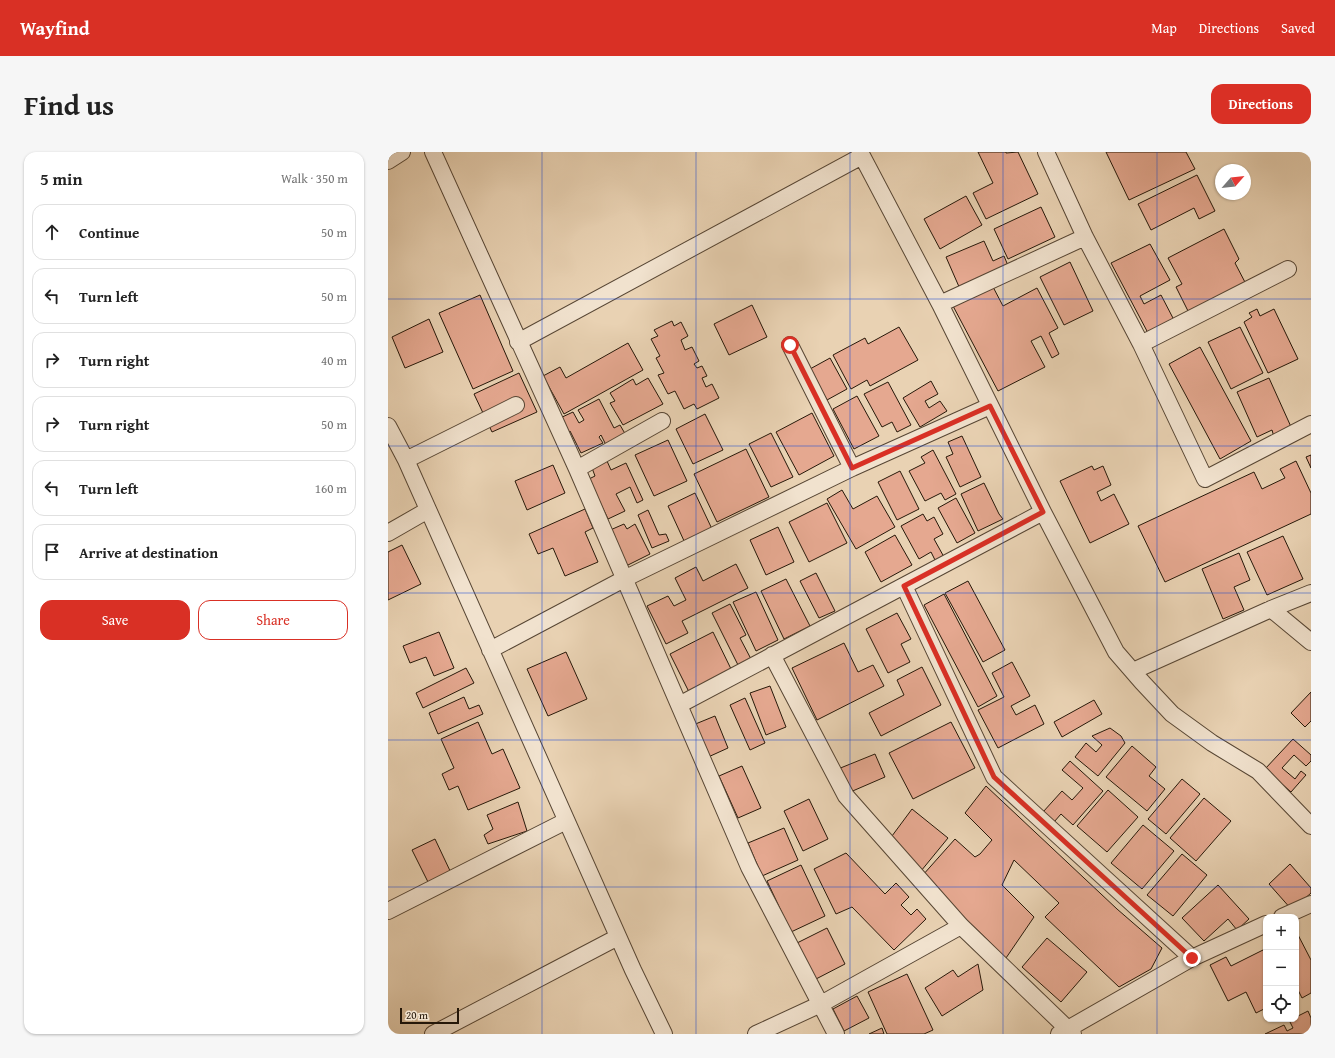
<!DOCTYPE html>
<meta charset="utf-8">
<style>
:root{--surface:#fff;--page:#f6f6f6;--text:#222;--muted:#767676;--line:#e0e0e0;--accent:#d93025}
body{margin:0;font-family:"Gentium Book Plus",serif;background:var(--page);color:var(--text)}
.controls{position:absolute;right:12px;bottom:12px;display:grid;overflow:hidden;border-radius:8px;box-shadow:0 1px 3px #0004}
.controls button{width:36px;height:36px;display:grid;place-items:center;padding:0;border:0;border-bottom:1px solid var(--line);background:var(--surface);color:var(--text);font:20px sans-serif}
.compass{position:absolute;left:827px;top:12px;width:36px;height:36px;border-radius:50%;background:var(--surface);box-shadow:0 1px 3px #0004;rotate:62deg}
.scale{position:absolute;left:12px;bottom:10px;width:59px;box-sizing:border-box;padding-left:4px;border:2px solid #261809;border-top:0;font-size:11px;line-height:14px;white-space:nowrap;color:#261809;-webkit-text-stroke:3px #f1e2ce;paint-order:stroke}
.stop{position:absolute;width:12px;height:12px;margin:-9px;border:3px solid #d93025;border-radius:50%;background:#fff}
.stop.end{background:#d93025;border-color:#fff;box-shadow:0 1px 4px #0008}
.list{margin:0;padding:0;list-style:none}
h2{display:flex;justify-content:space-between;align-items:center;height:52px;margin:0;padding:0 16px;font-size:17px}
h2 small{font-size:13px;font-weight:400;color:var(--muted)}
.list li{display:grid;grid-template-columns:26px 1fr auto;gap:12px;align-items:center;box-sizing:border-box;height:56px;margin:0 8px 8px;padding:0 8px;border:1px solid var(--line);border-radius:12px}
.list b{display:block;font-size:15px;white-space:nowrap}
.list em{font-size:13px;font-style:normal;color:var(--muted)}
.actions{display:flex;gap:8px;padding:12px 16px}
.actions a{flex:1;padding:9px 0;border:1px solid var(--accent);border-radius:12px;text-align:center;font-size:14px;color:var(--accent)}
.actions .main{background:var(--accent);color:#fff}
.icon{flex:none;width:22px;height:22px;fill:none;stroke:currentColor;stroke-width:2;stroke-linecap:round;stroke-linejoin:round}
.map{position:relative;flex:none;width:923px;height:882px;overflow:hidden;border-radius:12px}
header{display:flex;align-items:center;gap:24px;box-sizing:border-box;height:56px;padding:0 20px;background:var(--accent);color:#fff}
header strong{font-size:19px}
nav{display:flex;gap:22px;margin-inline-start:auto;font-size:14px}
.intro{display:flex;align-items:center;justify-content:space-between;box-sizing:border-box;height:96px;padding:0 24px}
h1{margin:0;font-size:28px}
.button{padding:10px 18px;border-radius:12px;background:var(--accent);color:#fff;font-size:14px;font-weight:700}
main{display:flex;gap:24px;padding:0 24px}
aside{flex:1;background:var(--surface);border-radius:12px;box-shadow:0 1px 3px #0004}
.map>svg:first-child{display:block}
</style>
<header>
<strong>Wayfind</strong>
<nav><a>Map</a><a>Directions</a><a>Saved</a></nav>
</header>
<div class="intro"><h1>Find us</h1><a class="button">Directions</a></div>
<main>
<aside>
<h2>5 min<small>Walk · 350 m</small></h2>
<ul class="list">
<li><svg class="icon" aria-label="ahead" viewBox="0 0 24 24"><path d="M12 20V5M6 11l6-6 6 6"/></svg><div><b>Continue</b></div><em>50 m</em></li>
<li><svg class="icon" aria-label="left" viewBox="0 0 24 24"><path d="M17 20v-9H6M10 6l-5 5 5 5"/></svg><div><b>Turn left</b></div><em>50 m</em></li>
<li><svg class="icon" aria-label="right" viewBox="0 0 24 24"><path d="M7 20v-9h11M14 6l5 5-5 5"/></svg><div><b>Turn right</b></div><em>40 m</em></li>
<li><svg class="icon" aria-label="right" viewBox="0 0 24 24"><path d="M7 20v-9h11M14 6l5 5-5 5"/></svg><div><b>Turn right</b></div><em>50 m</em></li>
<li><svg class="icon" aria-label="left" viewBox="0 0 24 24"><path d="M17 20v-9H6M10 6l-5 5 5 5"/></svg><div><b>Turn left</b></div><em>160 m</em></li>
<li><svg class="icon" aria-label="arrive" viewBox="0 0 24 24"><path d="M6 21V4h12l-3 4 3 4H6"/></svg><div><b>Arrive at destination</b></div></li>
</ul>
<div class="actions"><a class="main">Save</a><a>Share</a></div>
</aside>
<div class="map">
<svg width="923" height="882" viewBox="0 0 923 882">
<rect width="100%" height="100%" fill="#e9d2b3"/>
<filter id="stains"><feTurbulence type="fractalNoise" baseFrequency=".005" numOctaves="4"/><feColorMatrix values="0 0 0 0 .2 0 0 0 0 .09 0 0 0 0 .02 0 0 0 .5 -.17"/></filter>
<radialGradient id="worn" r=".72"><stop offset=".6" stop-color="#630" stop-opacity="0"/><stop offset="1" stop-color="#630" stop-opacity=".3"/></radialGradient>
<path fill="#e5a890" stroke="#261809" d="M590,0H618V1L630,0L650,42L598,67L585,41L605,31Z
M718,0H798L807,17L741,48Z
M809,23L827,59L811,67L806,56L763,78L750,52Z
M578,44L594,73L552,97L536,67Z
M653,55L667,85L620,107L606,77Z
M836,77L851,107L847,111L859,134L802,163L788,135L794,132L780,106Z
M596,89L605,109L616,104L621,116L572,137L558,105Z
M762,92L782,128L752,144L756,152L773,143L786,168L760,181L723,111Z
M682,110L705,159L676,173L652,125Z
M604,133L615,154L649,136L670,176L661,181L671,202L664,206L653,184L643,189L657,215L610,239L565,154Z
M92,143L125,219L85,237L51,161Z
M364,153L379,185L341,203L326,172Z
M869,157L872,164L886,157L910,207L880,221L856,170L864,165L861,161Z
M41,167L55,200L17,216L4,185Z
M284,169L286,174L293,170L300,184L293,188L297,198L304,195L311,209L306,212L309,216L314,214L319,224L314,226L318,235L324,232L331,246L309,257L306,252L296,257L287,239L280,242L270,223L276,221L268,206L272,204L263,187L270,184L266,178Z
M511,175L530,208L482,234L479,228L463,237L445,203L477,186L480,192Z
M852,175L875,221L843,237L820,190Z
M240,191L255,218L176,262L155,224L172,215L178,226Z
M812,195L863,289L832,307L781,212Z
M442,206L459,237L439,248L422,217Z
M131,221L149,260L104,280L86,242Z
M260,226L275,252L235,273L222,251L227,249L222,241L245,227L248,233Z
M881,226L904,277L886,285L884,278L869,285L849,240Z
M543,229L550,242L537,249L541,256L552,249L559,259L532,275L515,246Z
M500,230L523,273L509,280L504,270L494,275L476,242Z
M469,244L491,284L466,297L445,257Z
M211,247L226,276L232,273L239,285L219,295L213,283L211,285L215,291L193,301L182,279L178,283L170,267L185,260L191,271L196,268L190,258Z
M424,261L446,304L411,323L388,280Z
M317,262L335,298L305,312L288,277Z
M383,281L405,325L383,335L361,292Z
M574,284L593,325L572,335L558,305L565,302L560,290Z
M280,288L299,329L266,344L247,303Z
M358,297L381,345L329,370L306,322Z
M545,298L568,342L557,348L553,341L537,349L521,319L537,311L533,305Z
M923,303V316L918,305Z
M219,309L223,318L238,311L255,348L249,351L242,335L228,342L237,359L220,367L201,327L207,324L204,316Z
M908,309L923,341V362L777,430L750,374L866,320L874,337L897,326L892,317Z
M165,313L177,341L139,358L127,329Z
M704,314L706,318L715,314L723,333L709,340L713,349L726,342L741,372L702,391L672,329Z
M512,319L531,357L509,368L490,330Z
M596,331L611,362L615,367L590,379L573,342Z
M454,338L465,357L489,344L507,375L468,397L439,347Z
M307,341L324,377L297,391L280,354Z
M568,346L587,381L569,391L550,356Z
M439,351L459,391L421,410L401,370Z
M197,357L205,376L197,380L210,410L177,424L165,396L150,402L141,382Z
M260,358L271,383L278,382L281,389L264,396L250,363Z
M535,362L539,369L546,365L555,382L546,387L556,405L548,410L543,400L531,407L513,374Z
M236,372L239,377L247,372L262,402L238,414L220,379Z
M390,375L406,410L378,423L362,388Z
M507,383L524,413L493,430L477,400Z
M895,384L915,427L879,443L859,400Z
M14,393L33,432L0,448V400Z
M851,401L862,428L846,435L856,458L835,467L814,417Z
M348,412L360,436L294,469L300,481L278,492L259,454L280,444L286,454L298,448L287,426L308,415L315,429Z
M428,421L447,459L431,466L412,429Z
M398,427L422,474L396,487L373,439Z
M580,429L617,498L595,510L557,441Z
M368,440L390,488L368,499L345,450Z
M556,442L609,544L590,555L536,453Z
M342,452L358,483L352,486L363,507L350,513L324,461Z
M509,461L523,487L513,492L522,510L500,521L478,477Z
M51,480L66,516L46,524L38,505L22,511L15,494Z
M325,480L344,519L301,540L282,502Z
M456,491L470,520L485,513L496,534L429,568L404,516Z
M178,500L199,547L160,564L139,517Z
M624,510L642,544L623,554L628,563L647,553L656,572L610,596L590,558L616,545L604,521Z
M534,515L553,553L493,584L481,561L516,543L509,528Z
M78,516L86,531L35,556L28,541Z
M382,534L398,575L378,583L362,541Z
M923,540V569L917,575L903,561Z
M76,545L81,557L91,553L95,562L50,582L41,561Z
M357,546L377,591L362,598L342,553Z
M706,548L714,562L674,585L666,570Z
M327,564L340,596L318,606L305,573Z
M90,570L104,602L115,597L132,636L80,658L70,634L61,638L54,622L66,616L53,587Z
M563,570L587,616L525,647L501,601Z
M722,576L733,584L737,591L710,624L687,605L698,591L708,600L714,593L704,584Z
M905,587L923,603V609L918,614L906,603L894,616L907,627L913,619L918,623L903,640L877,617Z
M744,594L768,615L761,624L777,637L759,659L718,625Z
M487,602L497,625L460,641L450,617Z
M682,609L715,639L685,673L673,662L666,670L655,660L674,639L684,648L695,636L674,618Z
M354,614L373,656L350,666L331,624Z
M794,627L812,642L778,682L760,667Z
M598,634L729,757L774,796L763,817L731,835L657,765L671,751L626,708L614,733L646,765L618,806L534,724L567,687L587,705L592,702L604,688L577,661Z
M720,638L750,665L719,700L689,674Z
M816,646L843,669L808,709L782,686Z
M421,647L440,687L415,699L396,659Z
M130,650L139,679L100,692L96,683L105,677L99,663Z
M524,657L560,686L533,719L501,688Z
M755,673L786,699L754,737L723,711Z
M396,676L410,708L374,724L360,691Z
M47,687L64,723L42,734L24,698Z
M458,701L497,742L508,731L521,745L513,753L523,763L529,757L538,767L506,798L464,755L448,762L426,717Z
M794,702L819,723L785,764L759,743Z
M902,712L923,736V741L904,758L881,732Z
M413,713L437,764L403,780L379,729Z
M830,733L861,767L849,778L840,767L816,789L794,766Z
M439,776L457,812L428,827L409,791Z
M908,779L923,808V841L914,846L908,834Z
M659,786L699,820L673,850L634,815Z
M875,798L878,804V856L868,861L858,840L840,849L822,813L838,805L843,814Z
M590,812L595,838L554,864L537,836L565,818L570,825Z
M519,822L545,878L536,882H499L480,840Z
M469,844L481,866L456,879L445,857Z
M920,859L923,866V882H877L896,873L899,879L905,876L901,868L908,867V865Z
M494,876L496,882H481Z"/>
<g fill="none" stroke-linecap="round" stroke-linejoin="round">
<defs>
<path id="minor" d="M45,0L189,317L361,715L448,882
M472,0L552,152L655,360L728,500L754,530L784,562L824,591L870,619L923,674
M658,0L697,85L753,192L817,327L923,272
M0,9L14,0
M552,152L697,85
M130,190L474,4
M753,192L900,117
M402,193L464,316
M0,274L18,308L245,818L276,882
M18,308L128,253
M189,317L274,269
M0,381L40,358
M516,434L606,625L804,806
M883,457L923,490
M102,498L236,427L464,316L602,254
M384,503L458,644L573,774L685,882
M745,519L883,457L923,441
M291,553L655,360
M0,759L178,669
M894,765L923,752
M45,882L230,785
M368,882L433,852L573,774
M671,882L804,806L878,772"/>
</defs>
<use href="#minor" stroke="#574634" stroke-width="18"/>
<use href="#minor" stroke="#f1e2ce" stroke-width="16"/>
</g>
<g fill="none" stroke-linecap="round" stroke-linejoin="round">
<path stroke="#d93025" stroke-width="5" d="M402,193L464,316L602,254L655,360L516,434L606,625L804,806"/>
</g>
<path fill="none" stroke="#1d4ed8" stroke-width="1" stroke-opacity="0.55" d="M154,0V882M308,0V882M462,0V882M615,0V882M769,0V882M0,147H923M0,294H923M0,441H923M0,588H923M0,735H923"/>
<rect width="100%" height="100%" filter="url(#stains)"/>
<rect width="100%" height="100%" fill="url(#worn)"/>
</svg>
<div class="controls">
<button>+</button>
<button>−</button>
<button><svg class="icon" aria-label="locate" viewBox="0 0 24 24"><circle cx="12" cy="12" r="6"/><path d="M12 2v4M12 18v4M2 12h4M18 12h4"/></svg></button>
</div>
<svg class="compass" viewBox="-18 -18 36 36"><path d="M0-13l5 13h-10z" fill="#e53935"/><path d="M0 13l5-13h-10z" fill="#767676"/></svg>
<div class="scale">20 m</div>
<div class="stop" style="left:402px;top:193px"></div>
<div class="stop end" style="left:804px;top:806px"></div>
</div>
</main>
